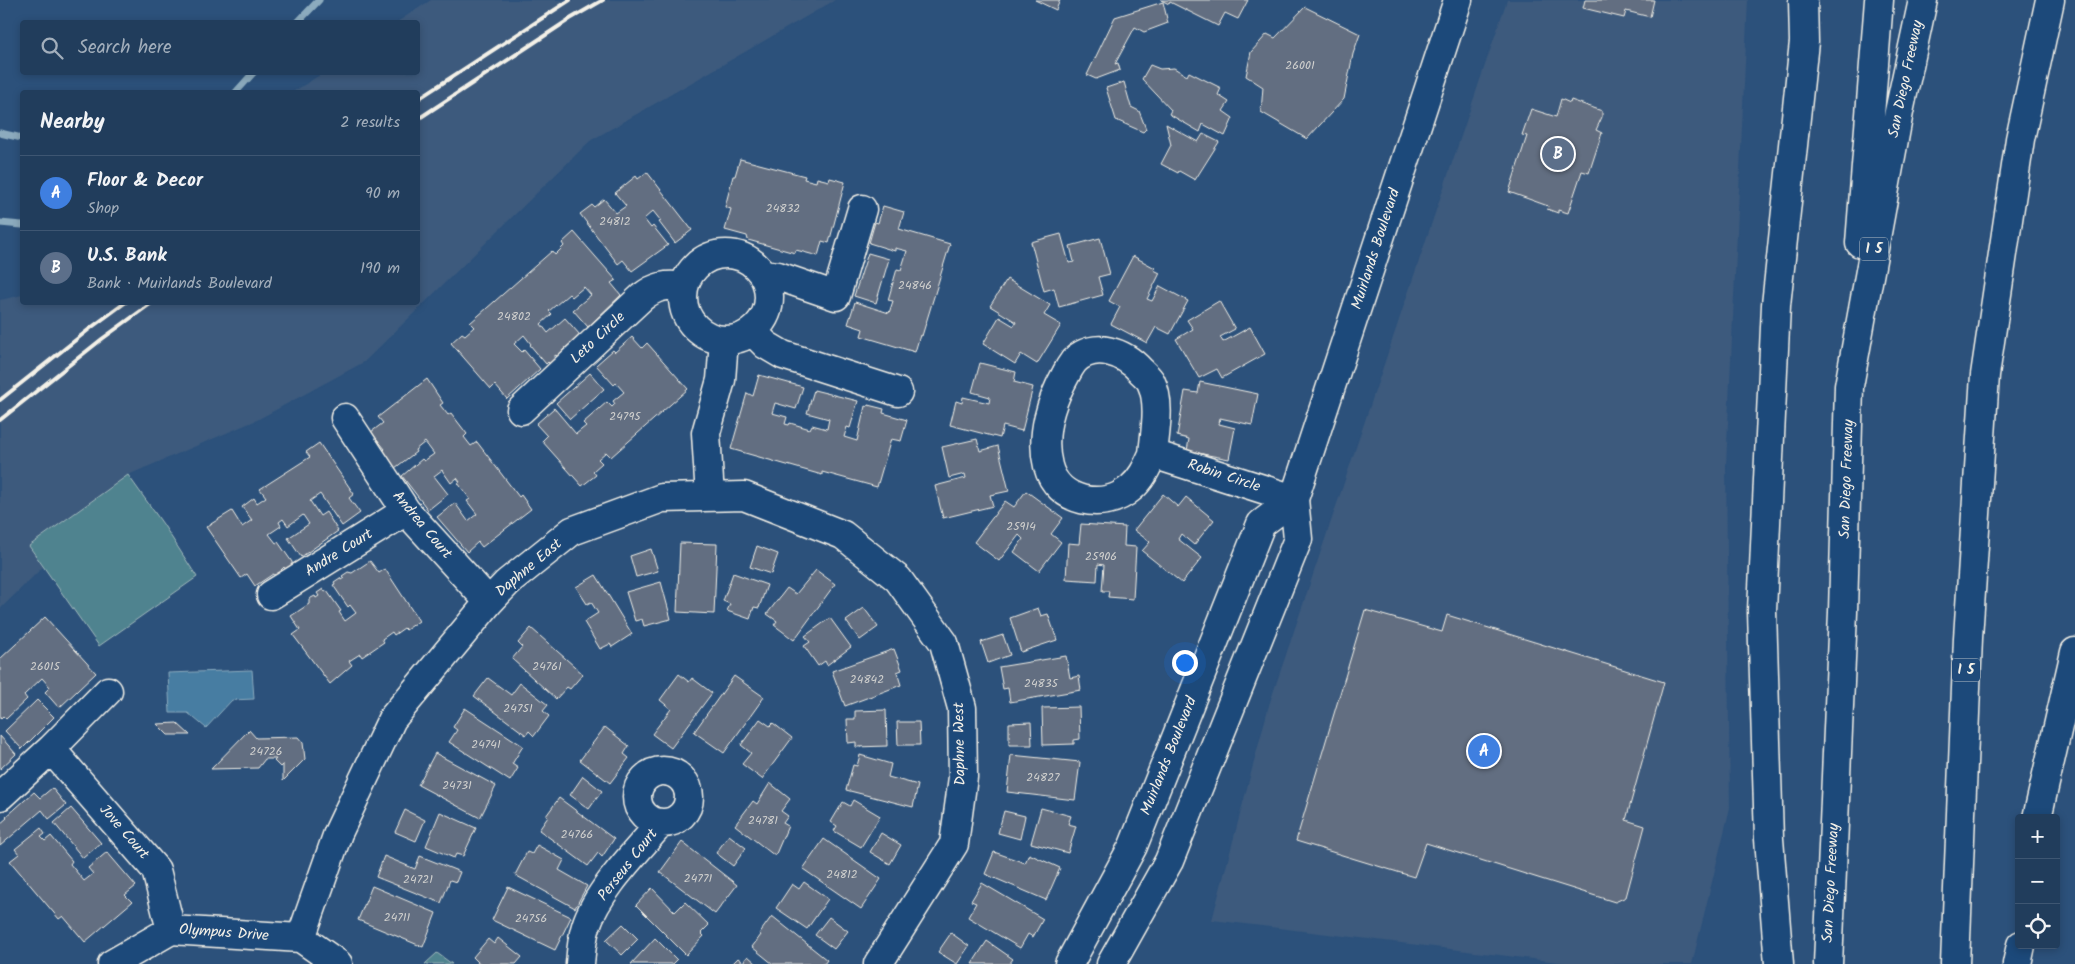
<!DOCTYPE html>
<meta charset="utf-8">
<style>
:root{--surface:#213d5c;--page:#294462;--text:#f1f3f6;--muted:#a2aebb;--line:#3e5672;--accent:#95b2f1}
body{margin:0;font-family:Kalam,sans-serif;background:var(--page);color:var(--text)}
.controls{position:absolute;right:15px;bottom:15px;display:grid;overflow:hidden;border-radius:5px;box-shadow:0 2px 8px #0003}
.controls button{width:45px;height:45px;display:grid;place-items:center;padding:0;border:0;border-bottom:1px solid var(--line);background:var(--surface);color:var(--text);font:25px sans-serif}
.you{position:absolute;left:1184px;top:662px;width:18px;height:18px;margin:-12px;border:4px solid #fff;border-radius:50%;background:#1a73e8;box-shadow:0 0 0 8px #1a73e833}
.badge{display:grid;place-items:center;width:32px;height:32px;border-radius:50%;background:var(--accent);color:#fff;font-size:16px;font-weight:700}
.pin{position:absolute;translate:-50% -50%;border:2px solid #fff;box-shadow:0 1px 5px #0006}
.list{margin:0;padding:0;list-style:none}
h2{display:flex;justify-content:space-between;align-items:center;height:65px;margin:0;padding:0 20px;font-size:21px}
h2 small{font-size:16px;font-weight:400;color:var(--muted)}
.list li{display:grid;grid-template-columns:32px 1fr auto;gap:15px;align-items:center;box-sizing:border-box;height:75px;padding:0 20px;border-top:1px solid var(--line)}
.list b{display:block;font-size:19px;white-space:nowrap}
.list p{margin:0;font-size:16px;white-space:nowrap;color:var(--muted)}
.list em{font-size:16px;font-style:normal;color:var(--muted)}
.icon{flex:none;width:28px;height:28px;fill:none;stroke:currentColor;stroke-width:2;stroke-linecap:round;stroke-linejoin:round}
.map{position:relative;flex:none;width:2075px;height:964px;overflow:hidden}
.search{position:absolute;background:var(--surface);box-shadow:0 2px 8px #0003;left:20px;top:20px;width:400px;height:55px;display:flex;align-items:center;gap:12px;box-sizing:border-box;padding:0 18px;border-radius:5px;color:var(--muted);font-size:19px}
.panel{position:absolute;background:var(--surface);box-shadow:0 2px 8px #0003;left:20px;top:90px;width:400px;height:215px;border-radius:5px}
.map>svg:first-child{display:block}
</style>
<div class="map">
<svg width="2075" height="964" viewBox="0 0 2075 964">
<rect width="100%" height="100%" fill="#2c517b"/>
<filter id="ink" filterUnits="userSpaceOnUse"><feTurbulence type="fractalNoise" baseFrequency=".02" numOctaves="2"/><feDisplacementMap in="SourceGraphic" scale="10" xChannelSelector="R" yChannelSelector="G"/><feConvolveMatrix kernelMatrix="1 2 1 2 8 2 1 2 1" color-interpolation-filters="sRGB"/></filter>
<g filter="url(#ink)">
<path fill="#3c5a7d" d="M431,0H835L590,141L364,362L257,420L128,475L29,546L43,567L0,609V300L22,295V302H418V92H293L323,73L418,72V22H397Z
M1507,0H1748L1726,466L1730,808L1692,964H1574L1212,920L1269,705Z"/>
<path fill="#50838f" stroke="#a2babc" d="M128,475L163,524L197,577L99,646L29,546Z
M437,953L452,964H425Z"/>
<path fill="#467da2" stroke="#8cabbe" d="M252,670L254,699L232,700L206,728L188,713H170L168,673Z"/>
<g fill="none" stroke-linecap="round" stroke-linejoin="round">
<path stroke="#8cabbe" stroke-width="7" d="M298,22L319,0
M236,92L254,72
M0,133L22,138
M0,223L22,225"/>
</g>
<path fill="#626e81" stroke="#f4f1e8" d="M1035,0H1060L1056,10Z
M1161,0H1248L1238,19L1225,13L1218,26L1170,2L1169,4Z
M1585,0H1654L1650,17L1626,11L1624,18L1583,8Z
M1163,2L1168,23L1144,32L1135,27L1115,64L1118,63L1120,70L1096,79L1087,75L1115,17Z
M1305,7L1360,34L1353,54L1344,99L1307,139L1261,112L1263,87L1246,76L1251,52L1260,42L1267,34L1275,38Z
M1150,65L1160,69L1174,68L1187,76L1189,72L1221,88L1218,95L1229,102L1223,111L1233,118L1225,136L1203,124L1200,132L1169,114L1171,110L1142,79Z
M1124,82L1131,107L1139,111L1146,129L1143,132L1116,120L1106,88Z
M1561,99L1570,103L1571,100L1602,111V117L1596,130L1602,133L1589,173L1582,171L1568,213L1558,210V213L1547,209L1548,206L1509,192L1527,136L1522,135L1531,109L1556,117Z
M1166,124L1198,142L1203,134L1219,142L1195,180L1179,171L1178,173L1161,164L1171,145Z
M740,159L805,176L804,179L816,182L817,178L829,181L830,178L845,182L829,243L822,241L818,256L796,250L795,253L748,240L747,236L725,230L731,209L725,207L733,176H735Z
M647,172L692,230L675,243L659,222L661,221L653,211L644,219L651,228L653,226L668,245L632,271L623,260L618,264L580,214L592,205L594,207L604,199L616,213L626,206L615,193L636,176L638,179Z
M883,206L904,212L899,229L950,244L922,336L920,335L915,352L861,336L863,329L848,324L855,302L889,313L893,301L888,300L897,269L901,270L907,251L895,248V251L869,243L875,222L878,223Z
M574,232L616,280L611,283L621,295L588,327L573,310L591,295L584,287L572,297L569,294L549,311L552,314L541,324L548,333L565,318L580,335L562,351L563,353L558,358L556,355L553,357L555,359L550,364L548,362L546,364L530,345L531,344L524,335L514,344L522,352L524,350L540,369L507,399L495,385L491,389L451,343L462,333L465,335L474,327L470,323L552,251L555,255L564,246L562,243Z
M1061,234L1069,263L1074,262L1070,246L1100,238L1110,274L1098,277L1103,295L1059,307L1054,288L1044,291L1031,242Z
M868,253L889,259L876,303L854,296Z
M1133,256L1155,268L1154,270L1160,273L1147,299L1152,301L1160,286L1188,301L1170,334L1156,327L1147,343L1111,324L1120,307L1109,301Z
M1007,279L1050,305L1044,315L1061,325L1037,364L1021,354L1015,364L983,344L999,317L1014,326L1016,322L990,306Z
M1219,301L1235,329L1220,337L1223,342L1250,327L1265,354L1222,378L1217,369L1199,378L1176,339L1193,329L1187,320Z
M632,337L642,348L647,343L688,389L611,457L606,452L598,459L602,463L593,471L596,475L582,486L542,441L547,436L536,424L554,408L576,434L586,426L583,423L607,402L612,407L615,404L613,401L624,392L616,383L614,385L596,365L613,350L615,352Z
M980,363L1016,372L1014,382L1033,387L1022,431L1003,426L1000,438L950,425L956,401L962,403L963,397L989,403L990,397L972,392Z
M590,373L604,389L570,419L556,403Z
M759,375L803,387L796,409L775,403L772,413L787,417L785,424L789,425L790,423L810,429L812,425L827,429L829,419L807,413L814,390L858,401L850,428L847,427L844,437L857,441L865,406L867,407L868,405L884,409L883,413L907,420L901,441L891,439L877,487L822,472V475L731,449L747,393L753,396Z
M427,379L443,403L440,405L448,415L451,413L467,434L464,437L471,446L477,442L519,497L521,495L531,509L482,547L478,542L467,552L437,517L455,503L468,521L477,514L467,501L470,499L458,483L460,482L457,478L451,483L442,470L434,476L448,494L428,510L402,476L422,459L424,461L434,454L425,442L415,450L416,452L395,468L382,452L385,449L371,432L383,423L378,417Z
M1200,382L1258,394L1252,425L1220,418L1219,424L1235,428L1229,459L1187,451L1189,439L1177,436L1185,391L1198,393Z
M977,439L980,451L998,446L1009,491L990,495L993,506L943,518L935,486L966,478L965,474L949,478L942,447Z
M319,443L354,494L349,498L360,513L342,526L320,494L310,501L320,516L326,512L338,531L301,557L288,538L309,524L303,515L288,526L283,519L279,522L281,526L269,534L276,543L278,542L292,562V566L286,570L284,567L281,570L283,572L277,576L273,574L255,586L247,574L241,578L206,527L232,511L242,527L252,520L242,507L254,498L257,503L266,497L260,489L310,457L306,452Z
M1026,491L1063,518L1051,534L1061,542L1039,571L1014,552L1023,539L1019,535L999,561L974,542L1005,501L1014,507Z
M1163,494L1178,507L1186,497L1214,520L1194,545L1181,534L1178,539L1202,558L1182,583L1142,551L1150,542L1134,530Z
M1081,524L1125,527L1124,546L1136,547L1133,599L1108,597L1109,591H1102L1104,565L1098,564L1097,581L1066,579L1068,543L1079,544Z
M680,543L717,544L714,614L677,612Z
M757,546L778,554L771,574L750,567Z
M651,549L658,571L636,577L630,556Z
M370,561L379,573L385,569L419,621L406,630L404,628L394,635L392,632L382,639L384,642L362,657L360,654L349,661L352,665L330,684L293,635L300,630L291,616L309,604V599L315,596L316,598L319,596L317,593L323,589L325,592L327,591L341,611L339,612L345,621L356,613L350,605L348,607L333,585L335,584L334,582L340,578L341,580L344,578L342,576L348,572L352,573Z
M816,570L835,584L794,640L774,625L777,621L767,614L787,588L796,594Z
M733,573L767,585L759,608L754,607L750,619L727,611L730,604L723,601Z
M596,575L632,634L612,647L610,644L600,649L584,622L598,613L591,602L587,604L576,587Z
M661,582L671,619L644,626L642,619L635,621L626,592Z
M864,608L878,627L860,640L846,621Z
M1038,608L1041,616L1048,614L1057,640L1021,652L1010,618Z
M1365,610L1442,632L1447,615L1664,682L1626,820L1645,826L1626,897L1615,902L1426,843L1414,877L1296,841Z
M45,617L96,673L59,708L45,692L50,687L42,678L24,695L27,699L6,719L3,716L0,719V659Z
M830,618L851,647L827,665L825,661L818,666L804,646L810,642L805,636Z
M531,628L583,674L570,689L567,687L556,699L512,659L522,647L518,643Z
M1003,635L1010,655L988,663L981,642Z
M894,649L902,670L897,672L901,685L845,706L832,671Z
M1066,656L1070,678L1079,676L1081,690L1010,702L1008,688L1003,689L999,667Z
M679,674L689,682L692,678L712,693L671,748L652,734L671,709L660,700Z
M734,676L764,697L724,753L694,732Z
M488,678L511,695L520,683L548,705L543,711L549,716L534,736L529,731L526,735L474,696Z
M37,700L54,717L22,749L5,731Z
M1079,707L1080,739L1074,740V744L1043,745L1042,708Z
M465,708L523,746L512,764L518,768L510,781L449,742L457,730L453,727Z
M886,710L887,746L856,747V742L848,743L847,719H855V711Z
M760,719L770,726L773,723L792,738L762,779L742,764L751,753L741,745Z
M897,722H919L920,745H898Z
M1031,722L1032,745H1009V723Z
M177,723L190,735H168L157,724Z
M605,727L629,746L624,754L629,758L610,783L580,760Z
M249,730L256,738L298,737L303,743L305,759L283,781V764L280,767L274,761L276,759H265L258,768L211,769Z
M0,736L16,754L0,769Z
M435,753L496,786L480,818L418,785Z
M860,755L891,764L888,777L918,785L913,807L846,790L853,765L857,766Z
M1011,755L1080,762L1075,800L1007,792Z
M583,776L602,791L589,809L570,795Z
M770,783L790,799L781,811L788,816L783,823L788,826L775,856L735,825L753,801L757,804Z
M52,788L66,805L49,819L42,810L0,846V824L7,818L6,817L34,792L40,798Z
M559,798L614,839L602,857L598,853L588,866L539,830L548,817L546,816Z
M853,800L880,816L861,847L834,831L837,826L831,822L843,802L850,806Z
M71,808L101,843L83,858L54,823Z
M1041,808L1071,816L1068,824L1076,826L1068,853L1031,843Z
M405,810L425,820L416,841L395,832Z
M1004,811L1025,816L1020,839L998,833Z
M440,812L476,828L463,856L456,854L454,858L426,846Z
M41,828L45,834L41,837L45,841L51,836L72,861L70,864L84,881L93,874L88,868L107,852L136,886L125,895L132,902L85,942L63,916L59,919L10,861L19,854L15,849Z
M881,833L901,845L890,864L870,852Z
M729,835L746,848L733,866L716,853Z
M824,839L881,879L861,909L803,869Z
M682,842L737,885L715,914L660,872Z
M537,845L564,860L559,870L587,886L575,908L515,875L527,852L532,854Z
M994,852L1025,863L1029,854L1060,868L1046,900L985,874Z
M384,856L415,869L420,856L460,872L456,882L450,880L441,903L376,877Z
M804,882L828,899L807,929L776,908L792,884L799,889Z
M982,883L1043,919L1033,937L1028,934L1020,948L968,917L976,903L971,901Z
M372,886L436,913L423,947L358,920Z
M508,887L571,917L555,950L492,920Z
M652,888L675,912L685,902L709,925L701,933L704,936L686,955L636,905Z
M772,916L827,960L824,964H773L752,947L761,935L759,934Z
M829,917L848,931L834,949L815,935Z
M623,924L638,939L622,955L606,940Z
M951,933L969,946L957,964L938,952Z
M498,938L522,957L516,964H477L478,962L473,957L488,939L494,944Z
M655,938L677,960L673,964H631Z
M987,941L1013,959L1009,964H972Z
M748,956L757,964H732L738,958L743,962Z"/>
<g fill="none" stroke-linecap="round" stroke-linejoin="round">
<defs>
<path id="street" d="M683 297a43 43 0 1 1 86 0a43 43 0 1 1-86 0Z
M763,274L778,276L836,296L862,209
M755,329L759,338L766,345L783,355L898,392
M521,410L642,297C656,286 667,284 684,287
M345,418L406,511L489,602
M1153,454C1147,467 1142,479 1131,488C1104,512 1057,502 1048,466C1040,435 1051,401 1066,374C1068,370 1071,365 1074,361C1094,341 1124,352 1141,371C1144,374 1149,378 1151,382C1161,403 1155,432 1153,454L1294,499
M710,497L706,433L721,380L724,340
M271,595L406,511
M51,749L156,870L171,930L112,964
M637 797a26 26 0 1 1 52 0a26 26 0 1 1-52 0Z
M0,796L51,749L108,691
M301,938L338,833L392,719L489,602L507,583L572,531L662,498L744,496L843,535L898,579L944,643L962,708L963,777L954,844L878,964
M580,964C581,951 582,938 586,926C597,891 637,851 661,823"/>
<path id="secondary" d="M171,930L301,938L338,964
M1069,964L1133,846L1261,524L1294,499
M1111,964L1169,861L1298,539L1294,499L1458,0"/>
<path id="highway" d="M1860,243L1879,0
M2037,818L2075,652
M1779,964L1769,839L1762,611L1776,305L1804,42L1803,0
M1828,964L1843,612L1849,386L1899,112L1923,0
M1955,964L1968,638L1985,375L2020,139L2050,0
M2017,964L2021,945"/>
</defs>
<use href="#street" stroke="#f4f1e8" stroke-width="31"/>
<use href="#secondary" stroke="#f4f1e8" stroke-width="31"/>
<use href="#highway" stroke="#f4f1e8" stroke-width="31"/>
<use href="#street" stroke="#1f4a7a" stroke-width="28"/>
<use href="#secondary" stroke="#1f4a7a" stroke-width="28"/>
<use href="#highway" stroke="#1f4a7a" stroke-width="28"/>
<path stroke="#f4f1e8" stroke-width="4" d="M418,99L570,0
M418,119L570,19L603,0
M0,400L92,327L126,302
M0,420L102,339L153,302"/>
</g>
</g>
<g text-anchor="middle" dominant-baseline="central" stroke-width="4" stroke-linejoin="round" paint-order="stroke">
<g font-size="12" fill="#d0d0ce">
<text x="1300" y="65">26001</text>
<text x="783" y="208">24832</text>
<text x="615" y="221">24812</text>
<text x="915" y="285">24846</text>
<text x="514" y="316">24802</text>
<text x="625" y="416">24795</text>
<text x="1021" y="526">25914</text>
<text x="1101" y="556">25906</text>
<text x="45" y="666">26015</text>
<text x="547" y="666">24761</text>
<text x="867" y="679">24842</text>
<text x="1041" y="683">24835</text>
<text x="518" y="708">24751</text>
<text x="486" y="744">24741</text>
<text x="266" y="751">24726</text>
<text x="1043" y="777">24827</text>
<text x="457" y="785">24731</text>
<text x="763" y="820">24781</text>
<text x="577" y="834">24766</text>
<text x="842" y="874">24812</text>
<text x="698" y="878">24771</text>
<text x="418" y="879">24721</text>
<text x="397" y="917">24711</text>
<text x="531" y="918">24756</text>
</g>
<g fill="#1f4a7a" stroke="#b4bfc7" stroke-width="1">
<rect x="1860" y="237.5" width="28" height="23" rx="4"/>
<rect x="1952" y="658.5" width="28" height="23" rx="4"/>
</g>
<g font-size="14" font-weight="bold" fill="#f4f1e8">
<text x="1874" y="249">I 5</text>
<text x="1966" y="670">I 5</text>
</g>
<g font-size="15" fill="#f4f1e8" stroke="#1f4a7a">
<text transform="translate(1906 79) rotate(-78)">San Diego Freeway</text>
<text transform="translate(1376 249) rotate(-72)">Muirlands Boulevard</text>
<text transform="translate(598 338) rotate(-43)">Leto Circle</text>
<text transform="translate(1224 476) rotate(18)">Robin Circle</text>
<text transform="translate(1847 479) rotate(-88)">San Diego Freeway</text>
<text transform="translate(422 525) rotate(50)">Andrea Court</text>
<text transform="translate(339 553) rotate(-32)">Andre Court</text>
<text transform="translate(529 568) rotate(-40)">Daphne East</text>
<text transform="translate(960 744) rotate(-91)">Daphne West</text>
<text transform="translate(1169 756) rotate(-68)">Muirlands Boulevard</text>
<text transform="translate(124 832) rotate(49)">Jove Court</text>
<text transform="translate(628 865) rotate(-52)">Perseus Court</text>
<text transform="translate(1831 883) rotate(-87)">San Diego Freeway</text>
<text transform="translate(224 933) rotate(4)">Olympus Drive</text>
</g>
</g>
</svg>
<div class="controls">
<button>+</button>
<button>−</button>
<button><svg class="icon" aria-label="locate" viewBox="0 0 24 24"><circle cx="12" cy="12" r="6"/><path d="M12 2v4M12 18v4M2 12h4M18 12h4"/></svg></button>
</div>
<div class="you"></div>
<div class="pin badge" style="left:1484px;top:751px;background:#3f7fe0">A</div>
<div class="pin badge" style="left:1558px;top:154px;background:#5c6f8a">B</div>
<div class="search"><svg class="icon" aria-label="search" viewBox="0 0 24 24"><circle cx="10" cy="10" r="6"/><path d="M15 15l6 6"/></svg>Search here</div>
<section class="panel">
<h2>Nearby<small>2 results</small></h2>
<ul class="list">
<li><span class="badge" style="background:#3f7fe0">A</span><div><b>Floor &amp; Decor</b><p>Shop</p></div><em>90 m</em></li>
<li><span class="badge" style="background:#5c6f8a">B</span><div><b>U.S. Bank</b><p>Bank · Muirlands Boulevard</p></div><em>190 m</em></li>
</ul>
</section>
</div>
